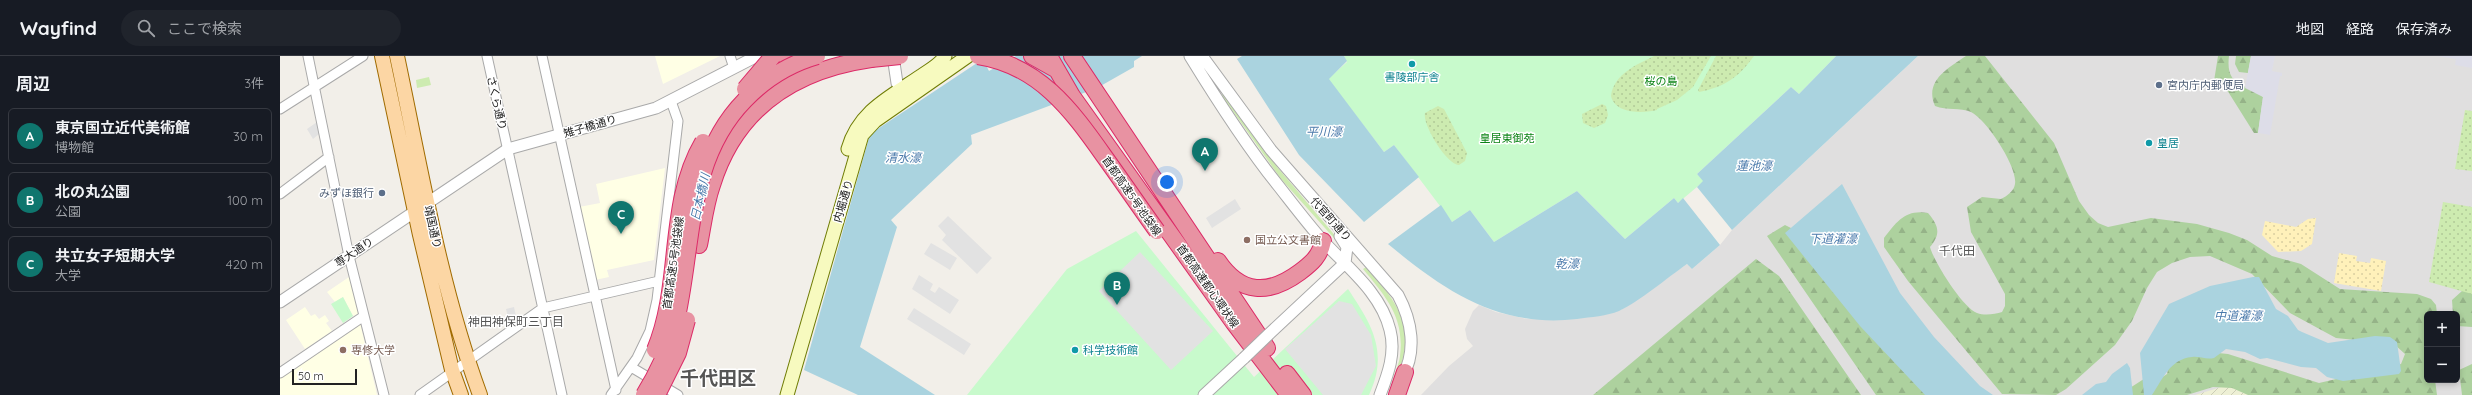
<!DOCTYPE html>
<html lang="ja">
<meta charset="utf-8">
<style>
:root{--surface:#171b24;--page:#20242c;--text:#f1f3f6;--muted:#9ea1a6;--line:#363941;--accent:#0f766e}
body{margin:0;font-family:Quicksand,"Noto Sans JP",sans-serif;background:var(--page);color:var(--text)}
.controls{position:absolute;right:12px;bottom:12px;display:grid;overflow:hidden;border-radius:6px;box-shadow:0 2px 6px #0003}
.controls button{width:36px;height:36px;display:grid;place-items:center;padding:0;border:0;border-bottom:1px solid var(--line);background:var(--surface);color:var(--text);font:20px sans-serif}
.scale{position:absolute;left:12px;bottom:10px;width:65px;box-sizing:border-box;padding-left:4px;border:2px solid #222;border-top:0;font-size:11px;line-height:14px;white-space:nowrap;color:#222;-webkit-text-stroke:3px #fff;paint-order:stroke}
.you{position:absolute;left:887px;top:126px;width:14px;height:14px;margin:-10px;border:3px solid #fff;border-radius:50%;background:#1a73e8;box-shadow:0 0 0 6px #1a73e833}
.badge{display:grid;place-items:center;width:26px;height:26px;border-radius:50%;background:var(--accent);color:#fff;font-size:13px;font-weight:700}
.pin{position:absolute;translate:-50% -33px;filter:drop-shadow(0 1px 2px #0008)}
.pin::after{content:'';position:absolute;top:21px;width:14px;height:12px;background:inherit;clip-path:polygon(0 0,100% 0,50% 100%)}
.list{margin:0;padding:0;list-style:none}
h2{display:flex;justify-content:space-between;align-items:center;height:52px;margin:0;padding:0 16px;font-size:17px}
h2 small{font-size:13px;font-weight:400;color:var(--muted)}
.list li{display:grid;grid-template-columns:26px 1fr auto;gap:12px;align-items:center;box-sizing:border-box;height:56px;margin:0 8px 8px;padding:0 8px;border:1px solid var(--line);border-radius:6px}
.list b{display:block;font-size:15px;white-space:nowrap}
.list p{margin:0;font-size:13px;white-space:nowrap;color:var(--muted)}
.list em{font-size:13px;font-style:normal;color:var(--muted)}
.icon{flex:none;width:22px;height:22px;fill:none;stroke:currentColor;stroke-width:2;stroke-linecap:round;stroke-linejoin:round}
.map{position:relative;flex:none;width:2192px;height:339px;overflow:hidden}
header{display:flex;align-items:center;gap:24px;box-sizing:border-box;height:56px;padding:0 20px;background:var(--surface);border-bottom:1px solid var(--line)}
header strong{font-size:19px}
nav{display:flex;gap:22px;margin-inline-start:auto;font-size:14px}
.search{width:280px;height:36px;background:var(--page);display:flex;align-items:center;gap:10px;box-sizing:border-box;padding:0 14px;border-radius:22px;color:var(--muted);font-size:15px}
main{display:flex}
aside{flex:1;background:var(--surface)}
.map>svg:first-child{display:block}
</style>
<header>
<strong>Wayfind</strong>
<div class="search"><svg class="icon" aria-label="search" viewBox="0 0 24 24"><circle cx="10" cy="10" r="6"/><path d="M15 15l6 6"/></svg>ここで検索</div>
<nav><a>地図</a><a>経路</a><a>保存済み</a></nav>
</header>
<main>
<aside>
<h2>周辺<small>3件</small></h2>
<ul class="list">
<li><span class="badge">A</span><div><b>東京国立近代美術館</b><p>博物館</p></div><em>30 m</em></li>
<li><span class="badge">B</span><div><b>北の丸公園</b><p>公園</p></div><em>100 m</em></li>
<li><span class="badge">C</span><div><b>共立女子短期大学</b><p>大学</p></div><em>420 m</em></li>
</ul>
</aside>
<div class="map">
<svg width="2192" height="339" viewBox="0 0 2192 339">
<defs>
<pattern id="farmland-furrows" width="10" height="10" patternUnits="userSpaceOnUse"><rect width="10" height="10" fill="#eef0d5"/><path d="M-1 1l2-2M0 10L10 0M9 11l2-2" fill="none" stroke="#ccceb7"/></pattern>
<pattern id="forest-firs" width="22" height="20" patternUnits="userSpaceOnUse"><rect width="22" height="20" fill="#add19e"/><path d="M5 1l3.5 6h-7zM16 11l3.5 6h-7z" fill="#95b388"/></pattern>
<pattern id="sand-dots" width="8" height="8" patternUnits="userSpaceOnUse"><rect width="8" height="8" fill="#fff1ba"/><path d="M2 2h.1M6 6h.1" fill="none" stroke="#dacea0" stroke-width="1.8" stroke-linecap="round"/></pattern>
<pattern id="garden-dots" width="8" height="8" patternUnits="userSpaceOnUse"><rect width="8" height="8" fill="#cdebb0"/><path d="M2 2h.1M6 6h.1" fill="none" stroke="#b0c997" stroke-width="1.8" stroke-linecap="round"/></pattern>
</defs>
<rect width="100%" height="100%" fill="#f2efe9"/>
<path fill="#e0dfdf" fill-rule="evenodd" d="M1638,0H2192V339H1141L1169,310L1193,290L1187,283L1185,273L1193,255L1199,249L1216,256L1247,263L1341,254L1407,208L1412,213L1440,189L1452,174ZM2147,258H2177V324H2147Z"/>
<path fill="#ffffe5" d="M375,0H440L383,28Z
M385,112L374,204L327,214L329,221L315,224L299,151L320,147L316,128Z
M69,221L79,257L73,260L63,241L55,246L47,236Z
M25,251L31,260L35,258L39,263L45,259L49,265L46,267L52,275L25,293L6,264Z
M80,267L97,339H0V322Z"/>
<path fill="url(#farmland-furrows)" d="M1948,329L1983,339H1915Z"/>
<path fill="#cdebb0" d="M149,21L151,29L137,32L136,24Z
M943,36L998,112L1063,189L1062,191L1001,123L942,40Z
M1086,211C1124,253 1138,277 1112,332C1111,324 1119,310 1120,300C1125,261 1105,240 1083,213Z"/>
<path fill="url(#forest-firs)" d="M1686,0H1705L1774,87L1799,145L1809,159L1818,167L1828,171L1871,162L1917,168L1949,177L1967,184L1992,200L2021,208L2060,233L2137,238L2151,243L2156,249L2157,258H2147V324H2155L2157,339H1968L1952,332L1933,331L1907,339H1839L1870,319L1878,324L1887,318L1890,304L1928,296L1948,298L2039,327L2121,308L2125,298L2114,288L2056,282L2010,257L1972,218L1930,200L1910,201L1892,207L1877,216L1867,232L1852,265L1842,279L1835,289L1786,333L1776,339L1722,338L1628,225L1604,191V182C1617,165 1626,153 1648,157C1659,170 1661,178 1650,191C1654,206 1683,252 1697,257C1705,260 1715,258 1722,256L1725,250V238L1691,176L1687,151L1702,141L1721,143C1727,140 1734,135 1735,128C1738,111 1706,63 1691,56C1680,51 1667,55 1655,50C1644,25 1668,12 1686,0Z
M1938,0H1949C1945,33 1967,26 1983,41L1978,77H1974L1942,26L1934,25Z
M1956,0H1971L1968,17L1959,16L1955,8Z
M1505,169L1515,174L1659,339H1596L1487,180Z
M1476,203L1499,220L1581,339H1313Z
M2192,234V271L2177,270V258H2173L2172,244L2182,235Z
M2192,308V339H2182L2179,314Z"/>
<path fill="url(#sand-dots)" d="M2036,162L2032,188L2021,195L1998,196L1982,179L1985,165L2016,171L2028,163Z
M2059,197L2077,200L2076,205L2090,207L2091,202L2106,205L2101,235L2054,227Z"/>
<path fill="#c8facc" d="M1064,0H1556L1519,38L1511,31L1417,118L1424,125L1398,147L1394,142L1345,183L1297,135L1214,186L1190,154L1172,166L1114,89L1104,96L1048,23L1067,6Z
M856,175L974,321L1068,233C1092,269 1109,296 1089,339H687L787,213Z
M63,241L73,260L63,267L51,248Z"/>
<path fill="url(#garden-dots)" d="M1374,0H1431L1413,31L1397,44L1377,53V54C1366,57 1335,59 1331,40C1334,18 1356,9 1374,0Z
M1436,0H1474C1459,21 1445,31 1419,36L1418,34Z
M1322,48L1326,50L1328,59L1325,67L1314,72L1303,67L1302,58Z
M1158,50L1164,53L1187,97L1185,105L1179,109C1166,108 1142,68 1145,57Z
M2185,54L2192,55V115L2175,113Z
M2163,146L2192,151V238L2149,226Z"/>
<path fill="#e2e2e2" d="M37,66L39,78L33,83L27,73Z
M955,143L961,153L932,172L926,162Z
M668,160L712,202L697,218L662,184L666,179L658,170Z
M651,187L677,202L670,214L644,198Z
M860,196L933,275L891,314L819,235Z
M639,219L653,228L650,234L655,237L659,231L679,244L670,258L632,233Z
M1059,245L1072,248L1091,279L1096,310L1081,339H1043L1005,293Z
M234,251L237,265L230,269L226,253Z
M634,252L691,288L684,299L627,263Z"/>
<path fill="#dddde8" d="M1971,0H1995L1992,15L2002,17V20H2000L1990,79L1978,77L1983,41L1965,32Z
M2157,0H2192V12L2175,9L2176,3Z"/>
<path fill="#aad3df" d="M736,0H862L854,5V11L817,32L691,79L692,88L611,164L617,171L580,291L655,339H578L524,314L590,78L703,3L709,15Z
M962,0H1064L1067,5L1049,23L1104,96L1114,89L1139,121L1084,166L1019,99L957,3Z
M1556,0H1638L1452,174L1417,131L1423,125L1417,118L1511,31L1519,38Z
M1562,128L1620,237L1654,281L1700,330L1713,339H1645L1580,270L1505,177Z
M1297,135L1345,183L1394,142L1398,147L1403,142L1440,189L1412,213L1407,208C1387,222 1360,245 1339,255C1327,260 1311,261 1297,263C1219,272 1166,236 1108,188L1161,149L1172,166L1190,154L1214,186Z
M1973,221H1979L1996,253L2008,260L2018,274L2022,276L2048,287L2095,280L2110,281L2117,286L2121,315L2119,318L2063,325L2047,321L2036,312L2021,311L1987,302L1980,303L1965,296L1946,293L1934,302C1926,304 1919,300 1912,301C1890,303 1883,323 1872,339H1864L1860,297L1889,248L1930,230Z
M1847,307L1850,312L1853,339H1802L1816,328L1826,326L1832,318Z"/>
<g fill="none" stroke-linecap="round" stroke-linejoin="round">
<defs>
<path id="minor" d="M28,0L69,200L104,339
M207,0L282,339
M262,0L336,334
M450,0L454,12
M0,53L83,0
M0,138L49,101
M351,311L398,339
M0,317L84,260
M140,339L263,252L379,225
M331,339L357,302L370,275L377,244L398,65L391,45"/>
<path id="tertiary" d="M613,0L617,27L622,33
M910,0C937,44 965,88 997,128C1012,147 1027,167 1043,185C1068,212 1101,237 1110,274C1116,297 1108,318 1100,339
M922,0L991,94L1118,239C1132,265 1137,295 1122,322
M0,246L228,93L376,52L477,0
M989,278L1065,207L1067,191L1060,180
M924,339L964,302"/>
<path id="secondary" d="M568,93C579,55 610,41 641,20C649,14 660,9 665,0
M507,339L582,79L595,65L688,0"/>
<path id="primary" d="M102,0L140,179L172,314L181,339
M117,0C141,114 160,230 200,339"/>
<path id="motorway" d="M752,0L777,14
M769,0L792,40L954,267L1009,339
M792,0L987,292
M488,22L507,0
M419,189C423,169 425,149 432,129C456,52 514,14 591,3
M938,205C961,239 989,239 1020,216C1032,207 1040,200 1043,185
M1007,318L1023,339
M1117,339L1125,316"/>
</defs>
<use href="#minor" stroke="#a9a9a9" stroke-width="11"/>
<use href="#tertiary" stroke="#a9a9a9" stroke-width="13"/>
<use href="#secondary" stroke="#707d05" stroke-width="15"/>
<use href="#primary" stroke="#a06b00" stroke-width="16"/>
<use href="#motorway" stroke="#dc2a67" stroke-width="18"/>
<use href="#minor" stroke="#fff" stroke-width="9"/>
<use href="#tertiary" stroke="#fff" stroke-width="11"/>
<use href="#secondary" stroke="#f7fabf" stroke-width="13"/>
<use href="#primary" stroke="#fcd6a4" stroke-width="14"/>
<use href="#motorway" stroke="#e892a2" stroke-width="16"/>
<defs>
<path id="tertiary-bridge" d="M964,302L989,278"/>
<path id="motorway-bridge" d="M698,0C758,9 791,53 824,100C842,125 859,150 877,175
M591,3L620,0
M465,33L493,0
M375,294C403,227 386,149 423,86
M364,339C377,318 388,295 395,270C414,192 405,105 465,44C485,23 509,8 537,0
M377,339L398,297L407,264"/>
</defs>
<use href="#tertiary-bridge" stroke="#a9a9a9" stroke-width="13" stroke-linecap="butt"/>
<use href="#motorway-bridge" stroke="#dc2a67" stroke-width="18" stroke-linecap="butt"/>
<use href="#tertiary-bridge" stroke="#fff" stroke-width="11"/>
<use href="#motorway-bridge" stroke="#e892a2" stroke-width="16"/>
</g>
<g fill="#0f9aa8" stroke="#fff" stroke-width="1.5">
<circle cx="1132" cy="8" r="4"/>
<circle cx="1869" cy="87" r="4"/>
<circle cx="795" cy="294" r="4"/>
</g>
<g fill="#5c6f8a" stroke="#fff" stroke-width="1.5">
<circle cx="1879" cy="29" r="4"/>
<circle cx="102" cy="137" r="4"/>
</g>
<g fill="#8d6e63" stroke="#fff" stroke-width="1.5">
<circle cx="967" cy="184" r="4"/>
<circle cx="63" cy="294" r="4"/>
</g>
<g text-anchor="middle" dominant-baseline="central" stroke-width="3" stroke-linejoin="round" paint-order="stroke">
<g font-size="11" fill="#0d838f" stroke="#fff" text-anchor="start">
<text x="1132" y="21" text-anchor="middle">書陵部庁舎</text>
<text x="1877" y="87">皇居</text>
<text x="803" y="294">科学技術館</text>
</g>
<g font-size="11" fill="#0c8416" stroke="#fff">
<text x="1381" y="25">桜の島</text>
<text x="1227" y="82">皇居東御苑</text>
</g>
<g font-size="11" fill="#4e5e75" stroke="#fff" text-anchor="start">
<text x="1887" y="29">宮内庁内郵便局</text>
<text x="94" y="137" text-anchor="end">みずほ銀行</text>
</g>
<g font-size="11" fill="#222" stroke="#fff">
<text transform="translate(217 47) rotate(77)">さくら通り</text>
<text transform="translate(310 70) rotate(-16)">雉子橋通り</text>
<text transform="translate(852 140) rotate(55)">首都高速5号池袋線</text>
<text transform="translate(563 145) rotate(-74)">内堀通り</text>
<text transform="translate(1051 163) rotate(48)">代官町通り</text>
<text transform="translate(153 171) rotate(77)">靖国通り</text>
<text transform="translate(74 196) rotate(-34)">専大通り</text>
<text transform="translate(393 207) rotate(-82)">首都高速5号池袋線</text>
<text transform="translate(928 230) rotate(55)">首都高速都心環状線</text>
</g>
<g font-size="11" fill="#785e54" stroke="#fff" text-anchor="start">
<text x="975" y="184">国立公文書館</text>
<text x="71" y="294">専修大学</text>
</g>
<g font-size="12" font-style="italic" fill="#4a7aab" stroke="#fff">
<text x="1044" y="75">平川濠</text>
<text x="623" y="101">清水濠</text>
<text x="1474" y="109">蓮池濠</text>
<text transform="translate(420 141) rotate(-77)">日本橋川</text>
<text x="1553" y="182">下道灌濠</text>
<text x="1287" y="207">乾濠</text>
<text x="1958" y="259">中道灌濠</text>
</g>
<g font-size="12" fill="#555" stroke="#fff">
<text x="1677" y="194">千代田</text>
<text x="236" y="265">神田神保町三丁目</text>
</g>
<g font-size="19" font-weight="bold" fill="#555" stroke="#fff">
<text x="438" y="322">千代田区</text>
</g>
</g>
</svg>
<div class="controls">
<button>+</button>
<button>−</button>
</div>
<div class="scale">50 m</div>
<div class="you"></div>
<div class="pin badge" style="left:925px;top:115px">A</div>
<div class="pin badge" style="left:837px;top:249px">B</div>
<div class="pin badge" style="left:341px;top:178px">C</div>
</div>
</main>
